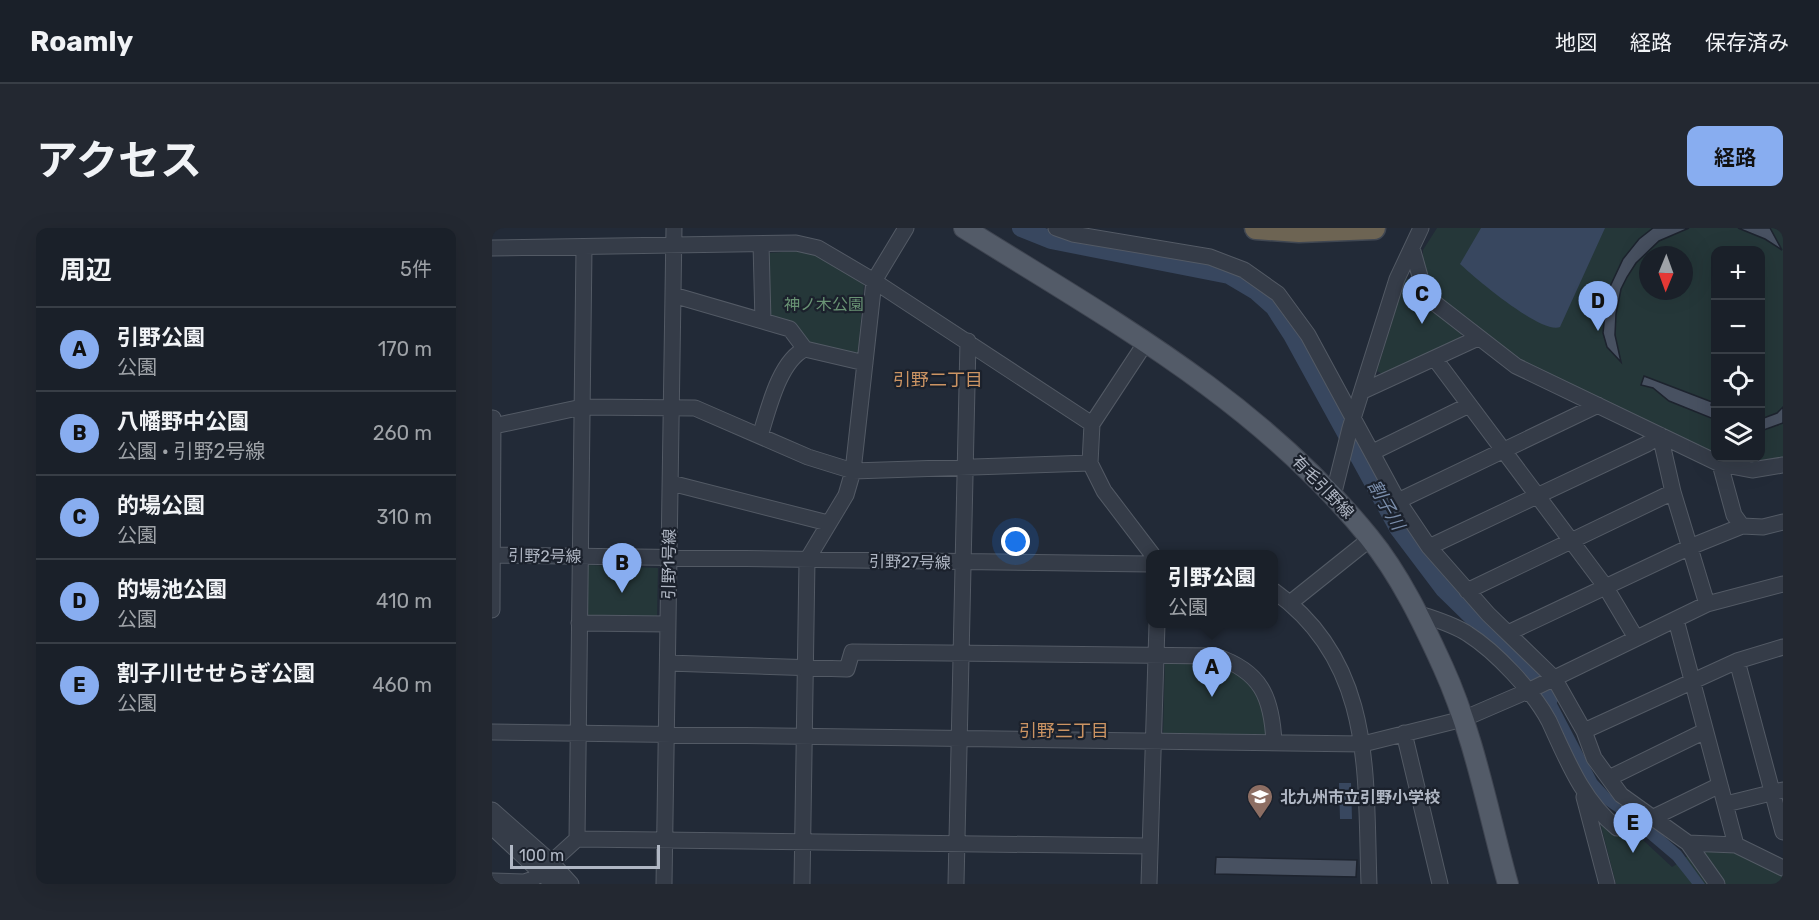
<!DOCTYPE html>
<html lang="ja">
<meta charset="utf-8">
<style>
:root{--surface:#1a2029;--page:#232831;--text:#f1f3f6;--muted:#9fa3a8;--line:#383e46;--accent:#88adf0}
body{margin:0;font-family:Rubik,"Noto Sans JP",sans-serif;background:var(--page);color:var(--text)}
.controls{position:absolute;right:18px;top:18px;display:grid;overflow:hidden;border-radius:12px;box-shadow:0 6px 24px #0002}
.controls button{width:54px;height:54px;display:grid;place-items:center;padding:0;border:0;border-bottom:2px solid var(--line);background:var(--surface);color:var(--text);font:30px sans-serif}
.compass{position:absolute;left:1147px;top:18px;width:54px;height:54px;border-radius:50%;background:var(--surface);box-shadow:0 6px 24px #0002;rotate:181deg}
.scale{position:absolute;left:18px;bottom:15px;width:150px;box-sizing:border-box;padding-left:6px;border:3px solid #b0b7c4;border-top:0;font-size:16px;line-height:21px;white-space:nowrap;color:#b0b7c4;-webkit-text-stroke:4px #1b212c;paint-order:stroke}
.you{position:absolute;left:524px;top:314px;width:21px;height:21px;margin:-15px;border:4px solid #fff;border-radius:50%;background:#1a73e8;box-shadow:0 0 0 9px #1a73e833}
.badge{display:grid;place-items:center;width:39px;height:39px;border-radius:50%;background:var(--accent);color:#111;font-size:20px;font-weight:700}
.pin{position:absolute;translate:-50% -50px;filter:drop-shadow(0 2px 3px #0008)}
.pin::after{content:'';position:absolute;top:32px;width:21px;height:18px;background:inherit;clip-path:polygon(0 0,100% 0,50% 100%)}
.popup{position:absolute;left:654px;top:322px;width:132px;height:78px;box-sizing:border-box;display:grid;place-content:center;border-radius:12px;background:var(--surface);filter:drop-shadow(0 2px 4px #0005);font-size:20px;white-space:nowrap;color:var(--muted)}
.popup b{font-size:22px;color:var(--text)}
.popup::after{content:'';position:absolute;left:50%;top:100%;margin-left:-12px;border:12px solid transparent;border-top-color:var(--surface)}
.list{margin:0;padding:0;list-style:none}
h2{display:flex;justify-content:space-between;align-items:center;height:78px;margin:0;padding:0 24px;font-size:26px}
h2 small{font-size:20px;font-weight:400;color:var(--muted)}
.list li{display:grid;grid-template-columns:39px 1fr auto;gap:18px;align-items:center;box-sizing:border-box;height:84px;padding:0 24px;border-top:2px solid var(--line)}
.list b{display:block;font-size:22px;white-space:nowrap}
.list p{margin:0;font-size:20px;white-space:nowrap;color:var(--muted)}
.list em{font-size:20px;font-style:normal;color:var(--muted)}
.icon{flex:none;width:33px;height:33px;fill:none;stroke:currentColor;stroke-width:2;stroke-linecap:round;stroke-linejoin:round}
.map{position:relative;flex:none;width:1291px;height:656px;overflow:hidden;border-radius:12px}
header{display:flex;align-items:center;gap:36px;box-sizing:border-box;height:84px;padding:0 30px;background:var(--surface);border-bottom:2px solid var(--line)}
header strong{font-size:28px}
nav{display:flex;gap:33px;margin-inline-start:auto;font-size:21px}
.intro{display:flex;align-items:center;justify-content:space-between;box-sizing:border-box;height:144px;padding:0 36px}
h1{margin:0;font-size:42px}
.button{padding:15px 27px;border-radius:12px;background:var(--accent);color:#111;font-size:21px;font-weight:700}
main{display:flex;gap:36px;padding:0 36px}
aside{flex:1;background:var(--surface);border-radius:12px;box-shadow:0 6px 24px #0002}
.map>svg:first-child{display:block}
</style>
<header>
<strong>Roamly</strong>
<nav><a>地図</a><a>経路</a><a>保存済み</a></nav>
</header>
<div class="intro"><h1>アクセス</h1><a class="button">経路</a></div>
<main>
<aside>
<h2>周辺<small>5件</small></h2>
<ul class="list">
<li><span class="badge">A</span><div><b>引野公園</b><p>公園</p></div><em>170 m</em></li>
<li><span class="badge">B</span><div><b>八幡野中公園</b><p>公園 · 引野2号線</p></div><em>260 m</em></li>
<li><span class="badge">C</span><div><b>的場公園</b><p>公園</p></div><em>310 m</em></li>
<li><span class="badge">D</span><div><b>的場池公園</b><p>公園</p></div><em>410 m</em></li>
<li><span class="badge">E</span><div><b>割子川せせらぎ公園</b><p>公園</p></div><em>460 m</em></li>
</ul>
</aside>
<div class="map">
<svg width="1291" height="656" viewBox="0 0 1291 656">
<rect width="100%" height="100%" fill="#222a37"/>
<path fill="#253739" fill-rule="evenodd" d="M945,0H1291V232L1256,237L1231,233L1029,135L948,71L934,51L931,38V22ZM1224,22H1268V230H1224ZM1156,27H1192V63H1156Z
M304,23L325,26L372,56L366,125L362,128L321,118L277,90V25Z
M922,50L970,105L967,113L892,147L885,143L913,51Z
M96,337L166,340L165,391L95,390Z
M673,431L731,436L755,452L773,476L776,505L774,508L671,506Z
M1108,594L1126,608L1138,600L1180,639C1188,635 1196,626 1204,624C1231,614 1262,633 1286,644L1291,648V656H1124Z"/>
<path fill="#38475f" d="M989,0H1113L1068,99C1050,107 983,50 968,36Z
M1058,462L1105,552L1128,577L1158,596L1189,623L1213,656H1200L1181,632L1128,587L1109,574L1089,547L1045,467Z
M847,555H859L860,591H848Z"/>
<g fill="none" stroke-linecap="round" stroke-linejoin="round">
<path stroke="#38475f" stroke-width="18" d="M529,0L559,12L737,47L764,63L782,79L800,107L906,300L952,361L1037,444L1057,471"/>
</g>
<path fill="#485161" stroke="#1d232e" stroke-width="1.5" d="M1161,0H1197L1167,13L1144,35L1135,49L1129,61L1124,86L1123,107L1129,134L1115,119L1111,105L1115,65L1131,31L1147,11Z
M1246,0H1278L1290,22L1273,11Z
M1152,148L1220,174L1219,177L1224,178V192L1177,173L1161,160L1149,157Z
M1291,179V195L1269,203V191L1285,185Z
M724,629L865,632L864,649L723,646Z"/>
<g fill="none" stroke-linecap="round" stroke-linejoin="round">
<defs>
<path id="minor" d="M564,0L581,6L718,29L752,42L786,66L816,107L906,273L937,319L996,386L1062,450L1092,503L1102,530L1129,567L1196,615L1225,656
M269,16L271,93
M0,20L304,15L326,20L382,53L600,196
M920,20L931,59L944,76L1024,138L1228,236L1260,242L1291,237
M181,67L298,101L313,121L373,135
M654,114L600,196L598,235L612,263L660,326
M943,131L1113,358L1144,410
M871,163L986,110
M2,198L90,179L203,180L316,229L361,243L598,235
M268,208C276,183 287,133 313,121
M881,224L977,177
M1228,236L1242,287L1250,298L1271,299L1291,294
M179,255L336,295
M841,268L858,200L905,51L929,0
M906,273L1106,177
M937,319L1155,216L1168,207L1181,264L1215,376
M0,327L658,336
M782,363C883,435 873,546 877,656
M975,363L1181,264
M798,375L878,311
M0,382L1,190
M925,385C942,391 961,396 976,406C1003,423 1042,464 1057,493C1075,532 1091,573 1125,600
M1184,392L1244,617
M87,395L176,396
M1016,405L1198,319L1250,298
M1245,433L1291,604
M176,435L355,441L360,424L723,428C769,443 780,469 782,515
M1092,503L1245,433L1291,419
M0,504L871,516L971,491L1036,463L1215,376L1291,356
M912,505L948,656
M1117,550L1213,503
M1092,569L1115,656
M1234,576L1291,562
M0,582L59,634L79,656
M1162,589L1228,557
M0,599L61,656
M85,611L658,618
M1196,615L1244,617L1291,640
M0,653L32,654L41,651L85,611L92,20
M172,656L182,0
M310,656L315,332L354,267L361,243L382,53L414,0
M464,656L476,113
M657,656L665,396"/>
<path id="major" d="M472,0C619,92 766,172 877,309C908,347 931,395 951,439C982,507 996,584 1016,656"/>
<path id="highway" d="M764,0L807,3L882,0"/>
</defs>
<use href="#minor" stroke="#535a65" stroke-width="17"/>
<use href="#major" stroke="#3f4551" stroke-width="22"/>
<use href="#highway" stroke="#404752" stroke-width="25"/>
<use href="#minor" stroke="#353c48" stroke-width="15"/>
<use href="#major" stroke="#535b68" stroke-width="20"/>
<use href="#highway" stroke="#6d6453" stroke-width="22"/>
</g>
<defs>
<symbol id="school-pin" viewBox="-11 -11 22 30"><path d="M0 17L-7.5 6A9.5 9.5 0 1 1 7.5 6Z" fill="#8d6e63" stroke="#1b212c"/><path d="M0-5L7-2L0 1L-7-2ZM-4 1L0 2.5L4 1V4Q0 6-4 4Z" fill="#fff"/></symbol>
</defs>
<g fill-rule="evenodd">
<use href="#school-pin" x="753" y="554" width="30" height="40"/>
</g>
<g text-anchor="middle" dominant-baseline="central" stroke-width="4.5" stroke-linejoin="round" paint-order="stroke">
<g font-size="16" fill="#699374" stroke="#1b212c">
<text x="332" y="76">神ノ木公園</text>
</g>
<g font-size="16" fill="#b0b7c4" stroke="#1b212c">
<text transform="translate(831 259) rotate(46)">有毛引野線</text>
<text transform="translate(53 328) rotate(1)">引野2号線</text>
<text transform="translate(418 334) rotate(1)">引野27号線</text>
<text transform="translate(177 336) rotate(-89)">引野1号線</text>
</g>
<g font-size="16" font-weight="bold" fill="#b0b7c4" stroke="#1b212c" text-anchor="start">
<text x="788" y="569">北九州市立引野小学校</text>
</g>
<g font-size="18" fill="#cc9463" stroke="#1b212c">
<text x="446" y="152">引野二丁目</text>
<text x="572" y="503">引野三丁目</text>
</g>
<g font-size="18" font-style="italic" fill="#7a8daa" stroke="#1b212c">
<text transform="translate(894 277) rotate(60)">割子川</text>
</g>
</g>
</svg>
<div class="controls">
<button>+</button>
<button>−</button>
<button><svg class="icon" aria-label="locate" viewBox="0 0 24 24"><circle cx="12" cy="12" r="6"/><path d="M12 2v4M12 18v4M2 12h4M18 12h4"/></svg></button>
<button><svg class="icon" aria-label="layers" viewBox="0 0 24 24"><path d="M12 4l9 5-9 5-9-5zM3 14l9 5 9-5"/></svg></button>
</div>
<svg class="compass" viewBox="-18 -18 36 36"><path d="M0-13l5 13h-10z" fill="#e53935"/><path d="M0 13l5-13h-10z" fill="#9fa3a8"/></svg>
<div class="scale">100 m</div>
<div class="you"></div>
<div class="pin badge" style="left:720px;top:469px">A</div>
<div class="popup"><b>引野公園</b>公園</div>
<div class="pin badge" style="left:130px;top:365px">B</div>
<div class="pin badge" style="left:930px;top:96px">C</div>
<div class="pin badge" style="left:1106px;top:103px">D</div>
<div class="pin badge" style="left:1141px;top:625px">E</div>
</div>
</main>
